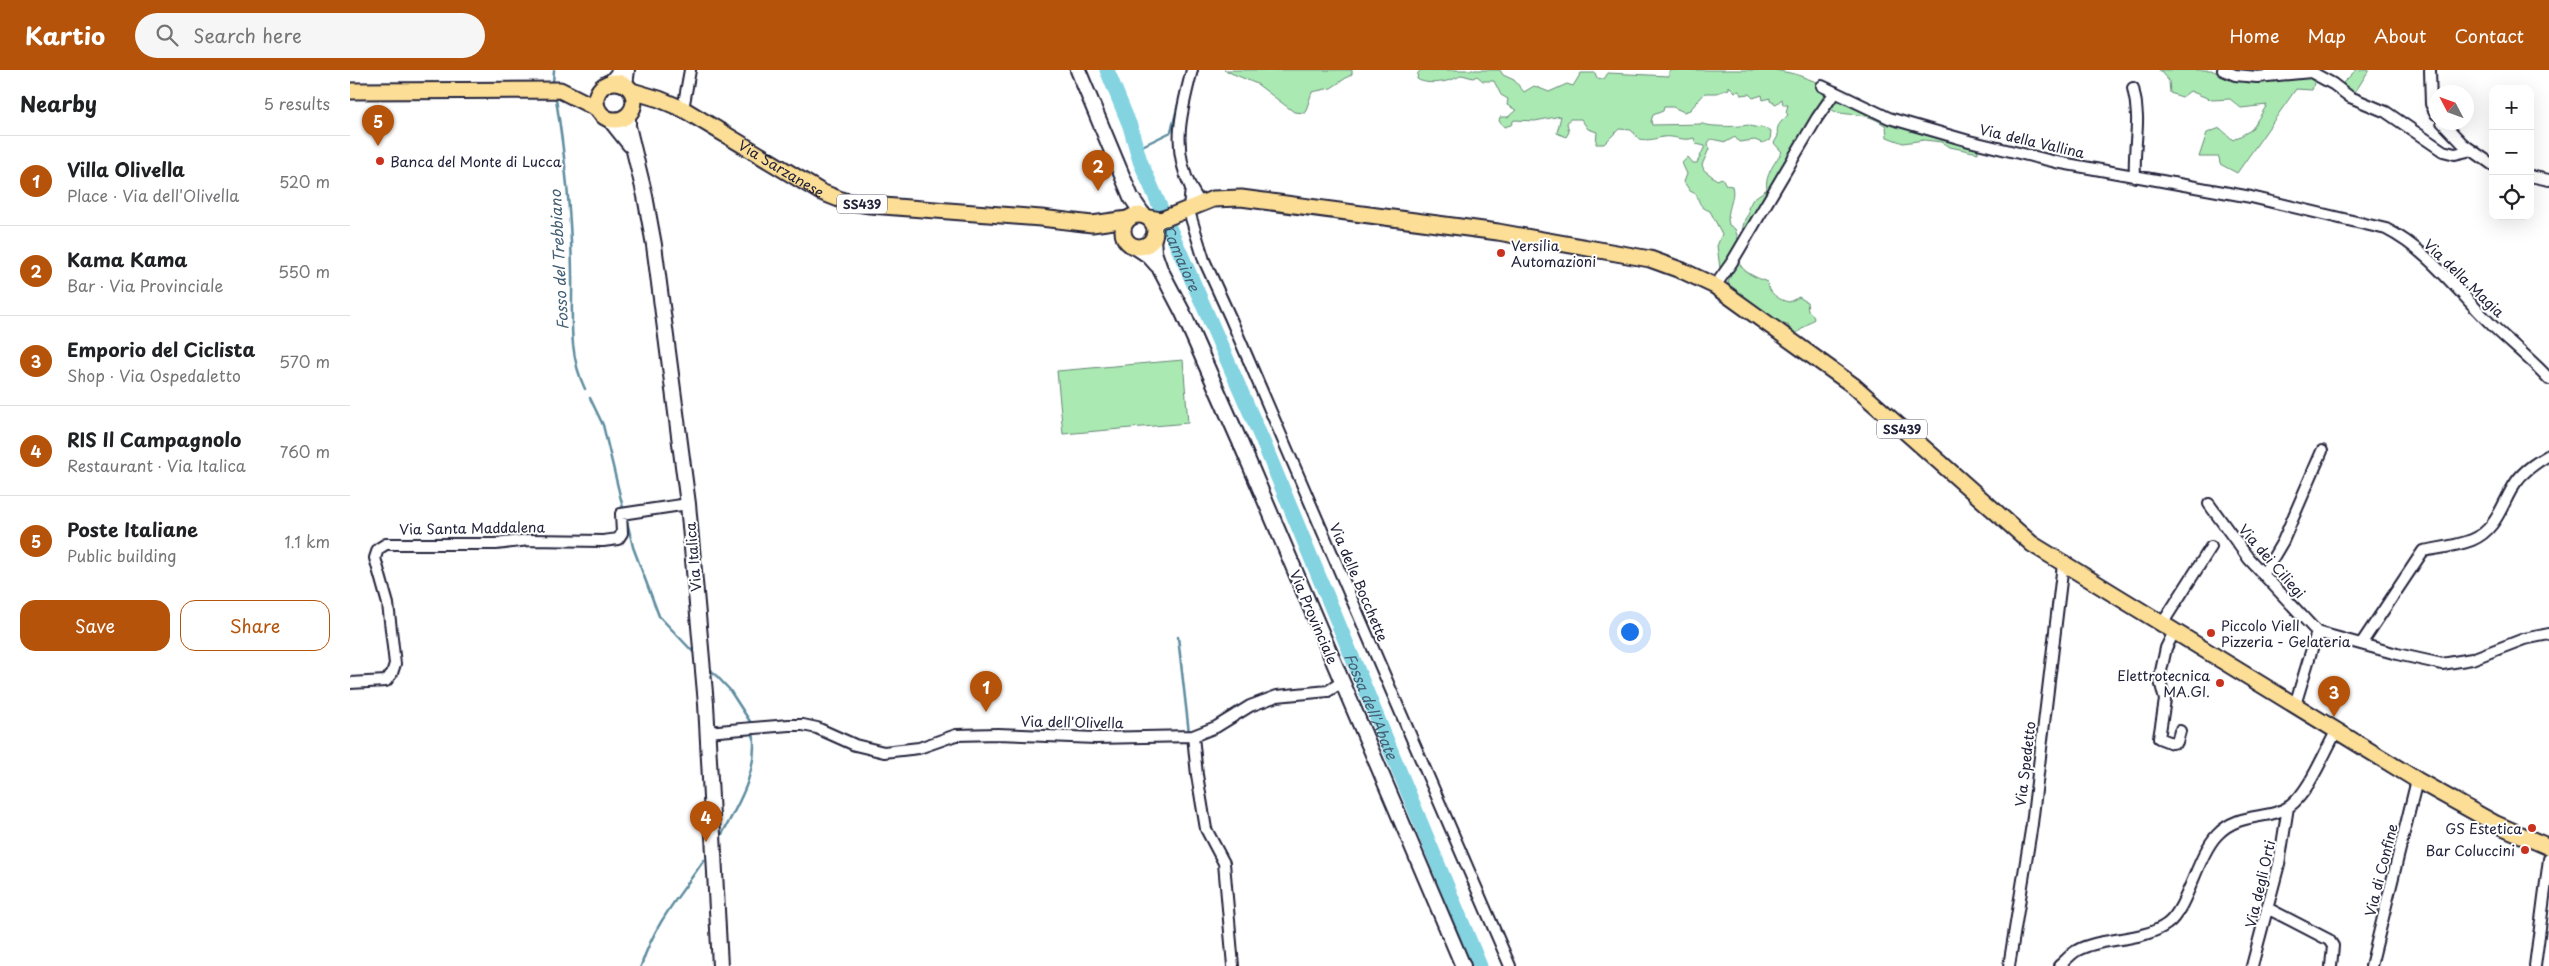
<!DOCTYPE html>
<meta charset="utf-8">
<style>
:root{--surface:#fff;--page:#f6f6f6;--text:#202124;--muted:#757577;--line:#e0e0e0;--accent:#b45309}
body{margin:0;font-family:"Playpen Sans",sans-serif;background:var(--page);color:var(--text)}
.controls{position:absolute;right:15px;top:15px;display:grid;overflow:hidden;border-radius:10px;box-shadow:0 5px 20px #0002}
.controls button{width:45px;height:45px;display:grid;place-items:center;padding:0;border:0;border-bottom:1px solid var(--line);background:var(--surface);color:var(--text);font:25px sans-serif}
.compass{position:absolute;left:2079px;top:15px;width:45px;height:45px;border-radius:50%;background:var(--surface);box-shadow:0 5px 20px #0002;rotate:311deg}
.you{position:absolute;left:1279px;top:561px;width:18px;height:18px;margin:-12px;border:4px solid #fff;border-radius:50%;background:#1a73e8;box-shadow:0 0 0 8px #1a73e833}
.badge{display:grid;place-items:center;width:32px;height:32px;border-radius:50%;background:var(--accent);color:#fff;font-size:16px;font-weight:700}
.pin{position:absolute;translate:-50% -41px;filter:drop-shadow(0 1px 2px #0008)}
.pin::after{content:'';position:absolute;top:26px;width:18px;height:15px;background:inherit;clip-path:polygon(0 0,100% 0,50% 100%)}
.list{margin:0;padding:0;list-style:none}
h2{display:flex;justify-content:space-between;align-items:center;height:65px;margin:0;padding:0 20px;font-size:21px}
h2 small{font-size:16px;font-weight:400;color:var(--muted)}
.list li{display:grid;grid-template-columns:32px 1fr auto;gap:15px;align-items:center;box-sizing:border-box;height:90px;padding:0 20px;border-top:1px solid var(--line)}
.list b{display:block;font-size:19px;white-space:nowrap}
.list p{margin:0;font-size:16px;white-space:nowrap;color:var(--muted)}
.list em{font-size:16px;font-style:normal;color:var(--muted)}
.actions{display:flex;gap:10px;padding:15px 20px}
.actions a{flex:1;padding:11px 0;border:1px solid var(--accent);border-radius:15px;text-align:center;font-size:18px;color:var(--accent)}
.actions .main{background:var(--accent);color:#fff}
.icon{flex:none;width:28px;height:28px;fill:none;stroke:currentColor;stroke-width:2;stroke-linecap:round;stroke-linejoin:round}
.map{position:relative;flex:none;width:2199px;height:896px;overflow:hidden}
header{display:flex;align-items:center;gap:30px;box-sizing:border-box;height:70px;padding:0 25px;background:var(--accent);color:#fff}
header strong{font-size:24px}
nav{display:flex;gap:28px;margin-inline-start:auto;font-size:18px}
.search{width:350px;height:45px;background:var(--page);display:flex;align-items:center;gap:12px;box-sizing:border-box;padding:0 18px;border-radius:28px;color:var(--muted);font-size:19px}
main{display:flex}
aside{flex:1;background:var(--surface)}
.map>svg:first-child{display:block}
</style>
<header>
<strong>Kartio</strong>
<div class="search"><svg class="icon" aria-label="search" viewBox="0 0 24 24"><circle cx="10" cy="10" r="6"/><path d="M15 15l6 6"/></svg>Search here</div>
<nav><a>Home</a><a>Map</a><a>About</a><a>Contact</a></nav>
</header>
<main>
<aside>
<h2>Nearby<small>5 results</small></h2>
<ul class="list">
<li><span class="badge">1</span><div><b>Villa Olivella</b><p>Place · Via dell'Olivella</p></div><em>520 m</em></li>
<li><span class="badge">2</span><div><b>Kama Kama</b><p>Bar · Via Provinciale</p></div><em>550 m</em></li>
<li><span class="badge">3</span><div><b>Emporio del Ciclista</b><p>Shop · Via Ospedaletto</p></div><em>570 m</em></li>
<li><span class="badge">4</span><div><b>RIS Il Campagnolo</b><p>Restaurant · Via Italica</p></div><em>760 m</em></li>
<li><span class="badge">5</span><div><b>Poste Italiane</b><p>Public building</p></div><em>1.1 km</em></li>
</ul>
<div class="actions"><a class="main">Save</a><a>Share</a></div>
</aside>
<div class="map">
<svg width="2199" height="896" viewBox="0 0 2199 896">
<rect width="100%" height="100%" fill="#fff"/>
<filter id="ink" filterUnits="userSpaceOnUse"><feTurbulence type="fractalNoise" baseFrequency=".02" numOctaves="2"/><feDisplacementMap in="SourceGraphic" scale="10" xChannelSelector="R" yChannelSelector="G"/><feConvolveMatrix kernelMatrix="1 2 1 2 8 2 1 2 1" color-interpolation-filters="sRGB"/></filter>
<g filter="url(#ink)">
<path fill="#aaeab2" stroke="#668676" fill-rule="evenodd" d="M874,0H1002V4L981,18L962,22L955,43L944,42L907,14Z
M1071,0H1150L1153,5L1164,10L1174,22L1184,16L1199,22L1217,14L1223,16L1231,3H1245L1247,8L1254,9L1258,3L1319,6V1L1324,0H1425L1445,4L1480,17L1540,47L1628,78V83L1600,77L1592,72L1574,70L1553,73L1537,67L1536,56C1518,43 1510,46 1490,43C1486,43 1484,40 1479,39L1388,190C1392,203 1406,207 1417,212C1419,223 1428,230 1439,232L1449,227L1457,232L1458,241L1463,245L1464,249L1447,263L1441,264L1438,255L1426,253L1406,240L1405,234L1400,235L1390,229V225L1381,219L1378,212L1382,203L1370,198L1367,176L1372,164L1360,141C1349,137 1350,133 1346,124L1340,121L1334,112L1337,104L1332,93L1338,87L1343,93H1347L1355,76L1346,74L1344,68C1333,72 1324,65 1313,67C1303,69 1299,71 1289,69L1281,60L1269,59L1254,74H1246L1247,62L1238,59L1231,49H1220L1217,53L1219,62L1216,67L1207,63L1211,46L1185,51L1164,50L1161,55L1154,57L1149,51L1150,47H1158L1166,40L1157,35L1158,29L1151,25L1144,11H1133L1127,6L1123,8L1112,5C1101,12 1078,16 1067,9L1068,3ZM1379,16L1385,22L1389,21L1391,25L1399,24L1403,28L1412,25L1413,30L1420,28V31L1426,34L1432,29L1433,35H1438L1436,42L1438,45C1431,52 1425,56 1428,66L1424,73L1432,82C1425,92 1414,107 1417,119L1403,129L1398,138L1399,143L1395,149L1389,172L1385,159L1379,155C1375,141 1386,129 1382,116L1376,115L1372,108L1367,110L1354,100L1352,95L1359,79L1358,73L1361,69L1376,72L1385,67L1389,72L1405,70L1412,73L1420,70L1421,61C1414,56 1406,59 1398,55C1389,57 1360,57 1353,54L1302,55L1301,51L1303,45L1313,41L1314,37H1323L1334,42L1340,40L1355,23H1367L1379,19Z
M1809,0H1861L1879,8L1882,0H1970L1967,2L1962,20L1946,19L1887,103L1870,94L1869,87H1849L1857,63L1870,58L1883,70L1901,60L1917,35L1891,38L1880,29L1862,30L1840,21L1832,27L1820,23L1819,11Z
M2006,0H2019L2004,24L1992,14Z
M833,290L838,353L713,364L707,301Z"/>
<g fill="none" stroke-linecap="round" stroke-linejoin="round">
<path stroke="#5d8c9f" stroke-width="2.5" d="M203,13L204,0
M206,29C215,86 221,145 222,203C223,243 217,282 235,319
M788,78L821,62L837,0
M240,328L253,355L273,438
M276,447L283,477L309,546L345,584
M828,567L839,663
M360,599L379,619L401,653
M371,766C389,733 409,701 403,661
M291,896C306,851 328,828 354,790"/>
<path stroke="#84d3e1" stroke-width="15" id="s1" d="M757,0L780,56L790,91L914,374L1130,896"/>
<defs>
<path id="street" d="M1873,0L1885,5L1907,7L1961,2L1983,14L2000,27L2036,42L2093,81L2105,84L2122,80
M2080,0L2081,34L2086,44
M1472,16L1539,48L1619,71L1706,92L1901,127L2036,159C2080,181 2111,226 2146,259C2164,276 2183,291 2199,309
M1783,18C1792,53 1783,73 1785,107
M333,39L340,0
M2092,52L2113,74L2143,95
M2180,106L2199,110
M841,118C821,78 831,42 842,0
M838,138L854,190L880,247L1160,896
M839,138L841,118L850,133
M1365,216L1382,192L1467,48L1485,22
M1859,434L1899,489L1967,562L2047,584L2092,594L2122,589L2174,569L2199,564
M1913,505L1933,471L1972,381
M1812,554L1861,477
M1824,562L1816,578L1811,601L1810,611L1815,630L1809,668L1822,673L1827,672L1830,661
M2011,574L2073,481C2089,478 2107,476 2122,470C2148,459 2152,432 2166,412C2174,400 2187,392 2199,385
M0,613L36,611L42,603L45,594L38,534L25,488L28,479L36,474H146L179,470L253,471L268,469L272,463L271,444L338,434
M1945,635L1967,562
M357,662L439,655H453L467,658L505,675L534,682L569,678L606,665L648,664L745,668L843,666L866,657L900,636L927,626L978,621L992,612
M843,666L847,705L856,759L874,793L883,896
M1917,838L1979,870L1983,876L1981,896
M1659,896L1682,754L1713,494
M1709,896C1715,891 1720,885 1726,881C1749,867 1793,872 1817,854C1837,840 1847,786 1867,765C1889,741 1919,751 1940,736C1959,722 1974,683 1986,662
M1902,896L1929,794L1938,737
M2021,896L2067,710
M2185,896L2199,789"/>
<path id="secondary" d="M728,0L781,127L794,146
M261,12L271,0
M275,15L277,0
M278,45V56L295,126L304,175L338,434L356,634L370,896
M260,50L280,75
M803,168L804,182L810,199L833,243L894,381L1113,896
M784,176L799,186L807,195"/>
<g id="primary">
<circle cx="265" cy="31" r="19"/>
<path d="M0,21L210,20L246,38"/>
<path id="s2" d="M282,21L309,29L333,39L471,122L494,131L520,135L691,148L742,154L778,149"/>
<circle cx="789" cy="161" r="16"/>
<path d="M799,148L811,150L863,129L891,128L1148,162L1300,189L1333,201L1365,216L1504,316L1682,474L2067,710L2146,754L2199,777"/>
</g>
</defs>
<use href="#street" stroke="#22223b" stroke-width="14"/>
<use href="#secondary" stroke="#22223b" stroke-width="18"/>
<use href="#primary" stroke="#22223b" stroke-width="19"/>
<use href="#street" stroke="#fff" stroke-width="10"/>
<use href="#secondary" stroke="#fff" stroke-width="14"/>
<use href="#primary" stroke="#fcde96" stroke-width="15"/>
</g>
</g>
<g fill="#c8321e" stroke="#fff" stroke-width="2">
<circle cx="30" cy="91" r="5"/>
<circle cx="1151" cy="183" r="5"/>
<circle cx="1861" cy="563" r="5"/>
<circle cx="1870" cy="613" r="5"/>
<circle cx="2182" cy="758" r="5"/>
<circle cx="2175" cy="780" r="5"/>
</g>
<g text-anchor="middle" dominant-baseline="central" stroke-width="4" stroke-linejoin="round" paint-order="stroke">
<g fill="#fff" stroke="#646476" stroke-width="1">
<rect x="487" y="124.5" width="50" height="19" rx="4"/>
<rect x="1527" y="349.5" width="50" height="19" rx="4"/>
</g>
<g font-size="12" font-weight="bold" fill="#22223b">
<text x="512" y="134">SS439</text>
<text x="1552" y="359">SS439</text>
</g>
<g font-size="14" fill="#22223b" stroke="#fff">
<text transform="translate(1682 71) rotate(13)">Via della Vallina</text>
<text stroke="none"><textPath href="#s2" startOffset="169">Via Sarzanese</textPath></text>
<text transform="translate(2114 208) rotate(44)">Via della Magia</text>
<text transform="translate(122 458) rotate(-1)">Via Santa Maddalena</text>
<text transform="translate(343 487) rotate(-95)">Via Italica</text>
<text transform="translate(1922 491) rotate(49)">Via dei Ciliegi</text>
<text transform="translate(1009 512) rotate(67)">Via delle Bocchette</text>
<text transform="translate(964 547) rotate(67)">Via Provinciale</text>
<text transform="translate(722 652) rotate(1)">Via dell'Olivella</text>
<text transform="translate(1675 694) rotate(-83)">Via Spedetto</text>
<text transform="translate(2031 800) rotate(-76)">Via di Confine</text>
<text transform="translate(1910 814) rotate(-77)">Via degli Orti</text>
</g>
<g font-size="14" fill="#22223b" stroke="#fff" text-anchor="start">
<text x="40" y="91">Banca del Monte di Lucca</text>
<text x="1161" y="175">Versilia<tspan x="1161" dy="16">Automazioni</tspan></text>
<text x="1871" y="555">Piccolo Viell<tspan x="1871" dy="16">Pizzeria - Gelateria</tspan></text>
<text x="1860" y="605" text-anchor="end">Elettrotecnica<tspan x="1860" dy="16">MA.GI.</tspan></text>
<text x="2172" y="758" text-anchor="end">GS Estetica</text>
<text x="2165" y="780" text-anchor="end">Bar Coluccini</text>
</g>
<g font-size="15" font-style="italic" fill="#446075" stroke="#fff">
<text stroke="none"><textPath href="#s1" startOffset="202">Camaiore</textPath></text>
<text transform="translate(208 190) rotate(-93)">Fosso del Trebbiano</text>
<text stroke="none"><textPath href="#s1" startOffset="689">Fossa dell'Abate</textPath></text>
</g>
</g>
</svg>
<div class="controls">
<button>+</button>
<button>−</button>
<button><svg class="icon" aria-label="locate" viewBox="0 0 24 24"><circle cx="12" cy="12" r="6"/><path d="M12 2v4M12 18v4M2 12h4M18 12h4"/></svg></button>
</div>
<svg class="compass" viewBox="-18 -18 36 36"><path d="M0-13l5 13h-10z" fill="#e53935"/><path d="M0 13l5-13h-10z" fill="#757577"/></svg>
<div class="you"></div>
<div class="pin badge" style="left:636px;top:642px">1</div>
<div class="pin badge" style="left:748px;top:121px">2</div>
<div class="pin badge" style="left:1984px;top:647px">3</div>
<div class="pin badge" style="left:356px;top:772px">4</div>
<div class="pin badge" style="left:28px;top:76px">5</div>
</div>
</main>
